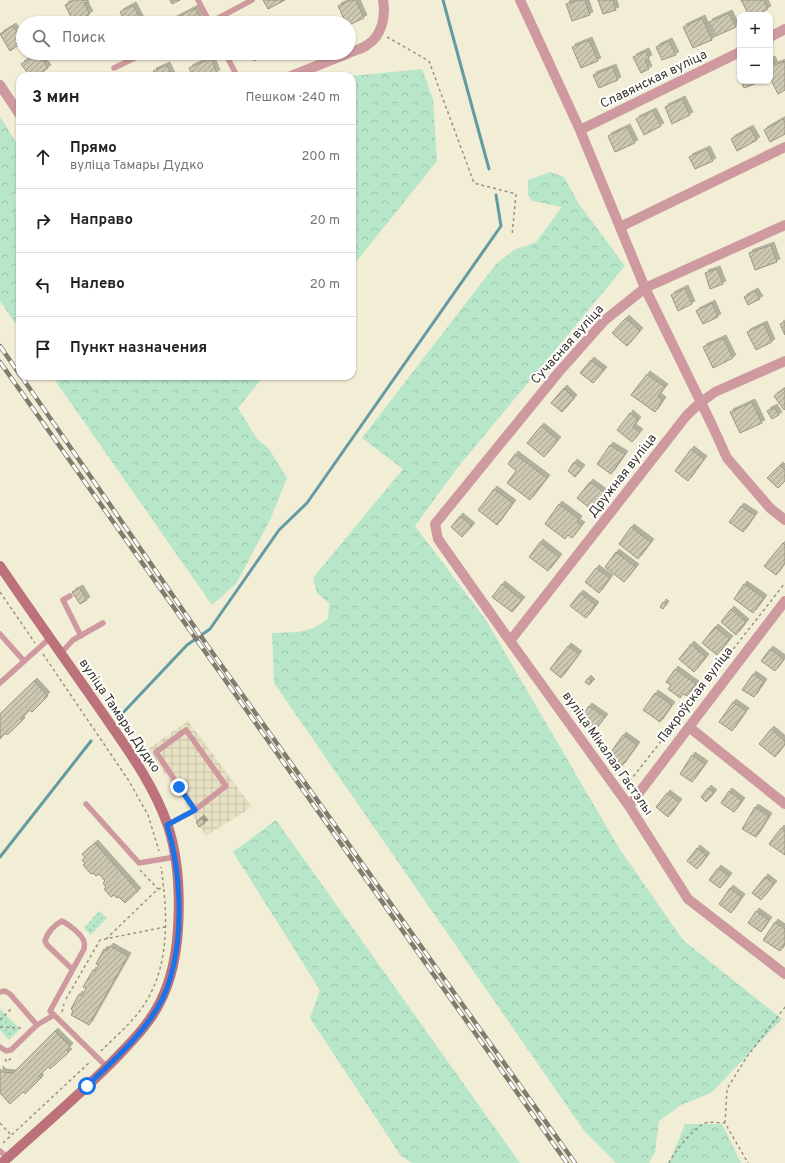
<!DOCTYPE html>
<html lang="ru">
<meta charset="utf-8">
<style>
:root{--surface:#fff;--page:#f6f6f6;--text:#222;--muted:#767676;--line:#e0e0e0}
body{margin:0;font-family:Overpass,sans-serif;background:var(--page);color:var(--text)}
.controls{position:absolute;right:12px;top:12px;display:grid;overflow:hidden;border-radius:8px;box-shadow:0 1px 3px #0004}
.controls button{width:36px;height:36px;display:grid;place-items:center;padding:0;border:0;border-bottom:1px solid var(--line);background:var(--surface);color:var(--text);font:20px sans-serif}
.stop{position:absolute;width:12px;height:12px;margin:-9px;border:3px solid #1a73e8;border-radius:50%;background:#fff}
.stop.end{background:#1a73e8;border-color:#fff;box-shadow:0 1px 4px #0008}
.list{margin:0;padding:0;list-style:none}
h2{display:flex;justify-content:space-between;align-items:center;height:52px;margin:0;padding:0 16px;font-size:17px}
h2 small{font-size:13px;font-weight:400;color:var(--muted)}
.list li{display:grid;grid-template-columns:26px 1fr auto;gap:12px;align-items:center;box-sizing:border-box;height:64px;padding:0 16px;border-top:1px solid var(--line)}
.list b{display:block;font-size:15px;white-space:nowrap}
.list p{margin:0;font-size:13px;white-space:nowrap;color:var(--muted)}
.list em{font-size:13px;font-style:normal;color:var(--muted)}
.icon{flex:none;width:22px;height:22px;fill:none;stroke:currentColor;stroke-width:2;stroke-linecap:round;stroke-linejoin:round}
.map{position:relative;flex:none;width:785px;height:1163px;overflow:hidden}
.search{position:absolute;background:var(--surface);box-shadow:0 1px 3px #0004;left:16px;top:16px;width:340px;height:44px;display:flex;align-items:center;gap:10px;box-sizing:border-box;padding:0 14px;border-radius:22px;color:var(--muted);font-size:15px}
.panel{position:absolute;background:var(--surface);box-shadow:0 1px 3px #0004;left:16px;top:72px;width:340px;height:308px;border-radius:12px}
.map>svg:first-child{display:block}
</style>
<div class="map">
<svg width="785" height="1163" viewBox="0 0 785 1163">
<defs>
<pattern id="industrial-grid" width="8" height="8" patternUnits="userSpaceOnUse"><rect width="8" height="8" fill="#e8e1c3"/><path d="M0 4h8M4 0v8" fill="none" stroke="#c8c2a8"/></pattern>
<pattern id="forest-crowns" width="20" height="18" patternUnits="userSpaceOnUse"><rect width="20" height="18" fill="#b7e6c9"/><path d="M2 6a3 3 0 1 1 6 0M12 15a3 3 0 1 1 6 0" fill="none" stroke="#9ec6ad"/></pattern>
<pattern id="park-dots" width="8" height="8" patternUnits="userSpaceOnUse"><rect width="8" height="8" fill="#b7e6c9"/><path d="M2 2h.1M6 6h.1" fill="none" stroke="#9ec6ad" stroke-width="1.8" stroke-linecap="round"/></pattern>
<pattern id="building-hatch" width="6" height="6" patternUnits="userSpaceOnUse"><rect width="6" height="6" fill="#ccc7b1"/><path d="M-1 1l2-2M0 6l6-6M5 7l2-2" fill="none" stroke="#a6a290"/></pattern>
<filter id="shadow"><feDropShadow dx="3" dy="-3" stdDeviation="0" flood-color="#0004"/></filter>
</defs>
<rect width="100%" height="100%" fill="#f2eed6"/>
<path fill="url(#industrial-grid)" d="M188,721L252,807L206,836L148,749Z"/>
<path fill="url(#forest-crowns)" d="M422,69L433,99L437,161L352,267V76Z
M0,116L20,149V185L15,194L16,215L20,221V330L0,301Z
M550,172L564,177L579,204L625,266L458,467L415,526L486,620L619,848L683,940L782,1019L711,1093L681,1105L659,1121L655,1152L649,1163H616L585,1132L274,683L272,633C297,632 308,634 328,619L329,603L317,593L313,578L403,469L362,438L496,264L514,250L536,242L562,207L532,201L528,195V180Z
M52,376H264L238,408L257,439L269,449L287,478L270,520L236,584L212,605Z
M276,820L520,1163H412L401,1156L310,1018L320,990L233,852Z
M685,1124H722L741,1163H669Z"/>
<path fill="url(#park-dots)" d="M99,911L107,918L91,935L84,928Z
M0,1009L20,1029L9,1040L0,1030Z"/>
<g fill="none" stroke-linecap="round" stroke-linejoin="round">
<path stroke="#649aa4" stroke-width="3" d="M443,0L489,169
M119,717L187,645L210,629L279,530L307,503L501,226L496,195
M0,857L91,741"/>
</g>
<path fill="url(#building-hatch)" stroke="#9a9680" filter="url(#shadow)" d="M74,0H87L89,2L84,3L90,14L74,23L65,5Z
M170,0H180L172,4Z
M263,0H285L268,9Z
M351,0H356L364,18L349,25V23H346L338,6Z
M579,0H585L590,15L572,21L566,4Z
M598,0H613L616,10L603,14Z
M741,0H764L768,9L757,15H749Z
M133,5L142,22L126,23L120,12Z
M195,8L200,18L190,23H172L170,21Z
M729,13L736,27L716,36L709,22Z
M702,18L712,40L693,48L683,27Z
M13,26L23,42L10,51L0,34Z
M589,40L598,61L581,68L572,47Z
M669,41L676,55L662,60L656,47Z
M646,51L649,58L645,60L649,69L641,73L633,57Z
M38,53L48,68L37,76H30L21,64Z
M250,53H264L265,55L254,61Z
M211,58L217,73L210,76H193L189,68Z
M772,59L775,65L785,61V90L778,94L770,78V60Z
M167,65L172,76H156L153,71Z
M613,67L618,80L599,88L593,75Z
M740,70V79L737,72Z
M741,81H762L744,88Z
M682,99L690,115L672,124L665,107Z
M653,111L661,126L644,135L636,119Z
M783,119L785,122V134L770,142L764,130Z
M627,127L635,143L615,152L608,136Z
M750,128L757,140L737,151L731,139Z
M707,149L713,161L695,169L689,157Z
M771,245L777,262L755,270L749,253Z
M717,269L723,284L710,289L705,273Z
M685,288L692,304L678,311L671,295Z
M755,291L760,299L748,305L744,297Z
M712,303L718,317L703,324L696,311Z
M626,318L640,331L627,346L612,333Z
M785,322V335L780,324Z
M764,324L772,342L756,350L747,332Z
M723,338L733,358L713,368L703,347Z
M591,360L604,370L593,383L580,373Z
M647,374L665,387L658,396L663,400L655,412L631,395Z
M564,388L574,398L562,412L551,403Z
M785,388V409L784,410L774,396Z
M752,402L762,423L740,433L730,412Z
M774,407L779,415L772,419L767,411Z
M630,413L638,420L633,427L640,432L632,442L617,430Z
M541,426L558,440L544,457L527,443Z
M610,445L625,454L611,474L597,464Z
M691,449L704,459L688,481L675,471Z
M515,454L547,478L530,500L507,483L516,471L508,464Z
M574,462L582,468L575,477L568,471Z
M780,465L785,470V481L778,488L767,478Z
M590,482L605,493L592,510L577,498Z
M494,489L513,503L497,525L478,510Z
M559,504L579,519L577,522L582,525L572,538L568,535L565,539L545,524Z
M741,506L755,515L743,532L729,522Z
M460,516L472,526L462,537L451,527Z
M631,527L651,542L638,559L619,544Z
M540,542L559,557L548,571L529,557Z
M783,543L785,545V563L776,575L764,566Z
M616,552L636,567L624,582L605,567Z
M596,568L610,578L599,593L585,582Z
M502,584L522,600L512,612L492,597Z
M744,584L764,598L753,613L734,599Z
M80,588L87,600L80,604L72,592Z
M580,593L596,605L586,618L570,606Z
M663,602L666,604L663,609L660,607Z
M731,609L746,622L736,635L721,622Z
M715,627L730,639L717,655L702,643Z
M691,644L706,657L694,672L679,659Z
M568,646L579,654L561,678L550,669Z
M770,649L784,659L775,671L761,661Z
M675,669L696,684L687,696L683,694L680,698L668,689L671,685L666,682Z
M753,674L764,682L754,697L742,690Z
M588,678L592,682L589,685L585,682Z
M34,681L47,695L44,698L45,699L32,712L30,710L21,719L22,721L7,735L5,733L0,739V714Z
M655,693L672,705L660,722L643,710Z
M733,702L746,711L732,731L719,722Z
M589,706L605,717L594,731L579,720Z
M771,729L785,741V744L775,757L759,744Z
M623,735L637,745L622,766L608,756Z
M692,755L705,764L692,782L680,774Z
M708,788L714,793L706,802L701,797Z
M729,791L742,801L734,812L721,803Z
M667,793L679,802L668,817L656,807Z
M755,807L769,816L756,837L742,829Z
M201,818L205,823L199,827L196,822Z
M781,828L785,831V855L769,844Z
M95,843L138,891L125,903L119,897L117,898L114,895L111,897L104,889L106,887L103,883L105,881L99,874L96,876L93,873L91,874L83,865L85,864L82,860L85,858L82,854Z
M697,848L707,856L697,869L687,861Z
M718,868L729,876L720,888L709,880Z
M765,877L774,884L761,900L752,893Z
M730,888L742,897L731,913L719,904Z
M756,911L769,920L761,932L748,923Z
M775,922L785,929V944L780,951L763,940Z
M110,946L128,956L89,1025L71,1015L73,1011L71,1009L79,994L82,996L86,988L83,987L93,970L95,971L99,965L96,964L104,949L107,951Z
M55,1031L70,1046L67,1050L69,1052L50,1069L48,1067L39,1076L41,1078L25,1094L23,1092L10,1104L0,1093V1069L3,1072L13,1073Z"/>
<g fill="none" stroke-linecap="round" stroke-linejoin="round">
<path stroke="#969382" stroke-width="1.5" stroke-dasharray="3 3" stroke-linecap="butt" d="M387,37L429,61L474,183L516,194L512,236
M0,592L35,643
M43,654L129,781L148,815L159,851
M626,786L785,583
M140,870L158,889
M106,939L158,889L164,887
M66,999L100,940L165,927
M62,1012L64,1004
M0,1020L12,1008
M0,1027L22,1028
M101,1051C113,1039 128,1026 139,1012C171,970 168,916 161,867
M5,1059L7,1062L11,1058
M0,1123L11,1135
M725,1123L727,1089L746,1058L785,1007
M3,1143L91,1061
M669,1163C674,1152 692,1130 703,1124C708,1121 719,1123 725,1123L748,1163"/>
<path stroke="#cf9a9f" stroke-width="5.5" d="M198,0L210,23
M209,23L252,0
M225,53L237,76
M114,68L145,53
M70,596L63,600L81,636
M0,634L24,661
M61,653L73,640L103,623
M0,683L50,638
M86,804L139,863L175,857
M167,825L195,810L226,786L186,730L156,752L195,810
M72,969L47,945L45,941C47,933 54,925 62,921C68,924 83,935 84,942C85,944 84,947 84,949L50,1011L107,1067
M0,992L5,991L10,994L37,1025
M0,1047L6,1051L11,1050L37,1025L54,1015
M0,1151L8,1158"/>
<path stroke="#cf9a9f" stroke-width="10" d="M520,0L580,130L645,288L712,425L727,458L770,508L785,520
M770,37L785,29
M349,53C355,50 362,49 367,45C382,36 386,16 383,0
M291,76L349,53
M0,85L20,115
M580,130L740,52
M785,225L645,288L605,320L558,373L435,524L438,539L510,641L629,806L688,899L785,974
M620,227L785,147
M510,641L687,415L701,402L715,392L785,361
M689,727L785,804
M629,806L785,601"/>
<path stroke="#bd717a" stroke-width="10" d="M0,566C32,613 65,659 97,705C123,743 153,782 168,826C178,857 180,896 178,929C176,963 168,996 147,1023C138,1036 126,1047 116,1058C80,1095 40,1128 2,1163"/>
<defs>
<path id="rail" d="M0,346L20,375
M0,362L567,1163
M21,376L207,645L575,1163"/>
</defs>
<use href="#rail" stroke="#807d6f" stroke-width="4.5"/>
<use href="#rail" stroke="#fff" stroke-width="3" stroke-dasharray="9" stroke-linecap="butt"/>
</g>
<g fill="none" stroke-linecap="round" stroke-linejoin="round">
<path stroke="#1a73e8" stroke-width="5" d="M87,1086C107,1066 131,1046 148,1022C157,1010 166,994 170,979C184,933 181,871 167,825L195,810L179,787"/>
</g>
<g text-anchor="middle" dominant-baseline="central" stroke-width="4" stroke-linejoin="round" paint-order="stroke">
<g font-size="13" fill="#37352c" stroke="#fff">
<text transform="translate(654 80) rotate(-26)">Славянская вуліца</text>
<text transform="translate(568 345) rotate(-48)">Сучасная вуліца</text>
<text transform="translate(623 476) rotate(-52)">Дружная вуліца</text>
<text transform="translate(696 695) rotate(-53)">Пакроўская вуліца</text>
<text transform="translate(119 716) rotate(56)">вуліца Тамары Дудко</text>
<text transform="translate(607 754) rotate(55)">вуліца Мікалая Гастэлы</text>
</g>
</g>
</svg>
<div class="controls">
<button>+</button>
<button>−</button>
</div>
<div class="stop" style="left:87px;top:1086px"></div>
<div class="stop end" style="left:179px;top:787px"></div>
<div class="search"><svg class="icon" aria-label="search" viewBox="0 0 24 24"><circle cx="10" cy="10" r="6"/><path d="M15 15l6 6"/></svg>Поиск</div>
<section class="panel">
<h2>3 мин<small>Пешком · 240 m</small></h2>
<ul class="list">
<li><svg class="icon" aria-label="ahead" viewBox="0 0 24 24"><path d="M12 20V5M6 11l6-6 6 6"/></svg><div><b>Прямо</b><p>вуліца Тамары Дудко</p></div><em>200 m</em></li>
<li><svg class="icon" aria-label="right" viewBox="0 0 24 24"><path d="M7 20v-9h11M14 6l5 5-5 5"/></svg><div><b>Направо</b></div><em>20 m</em></li>
<li><svg class="icon" aria-label="left" viewBox="0 0 24 24"><path d="M17 20v-9H6M10 6l-5 5 5 5"/></svg><div><b>Налево</b></div><em>20 m</em></li>
<li><svg class="icon" aria-label="arrive" viewBox="0 0 24 24"><path d="M6 21V4h12l-3 4 3 4H6"/></svg><div><b>Пункт назначения</b></div></li>
</ul>
</section>
</div>
